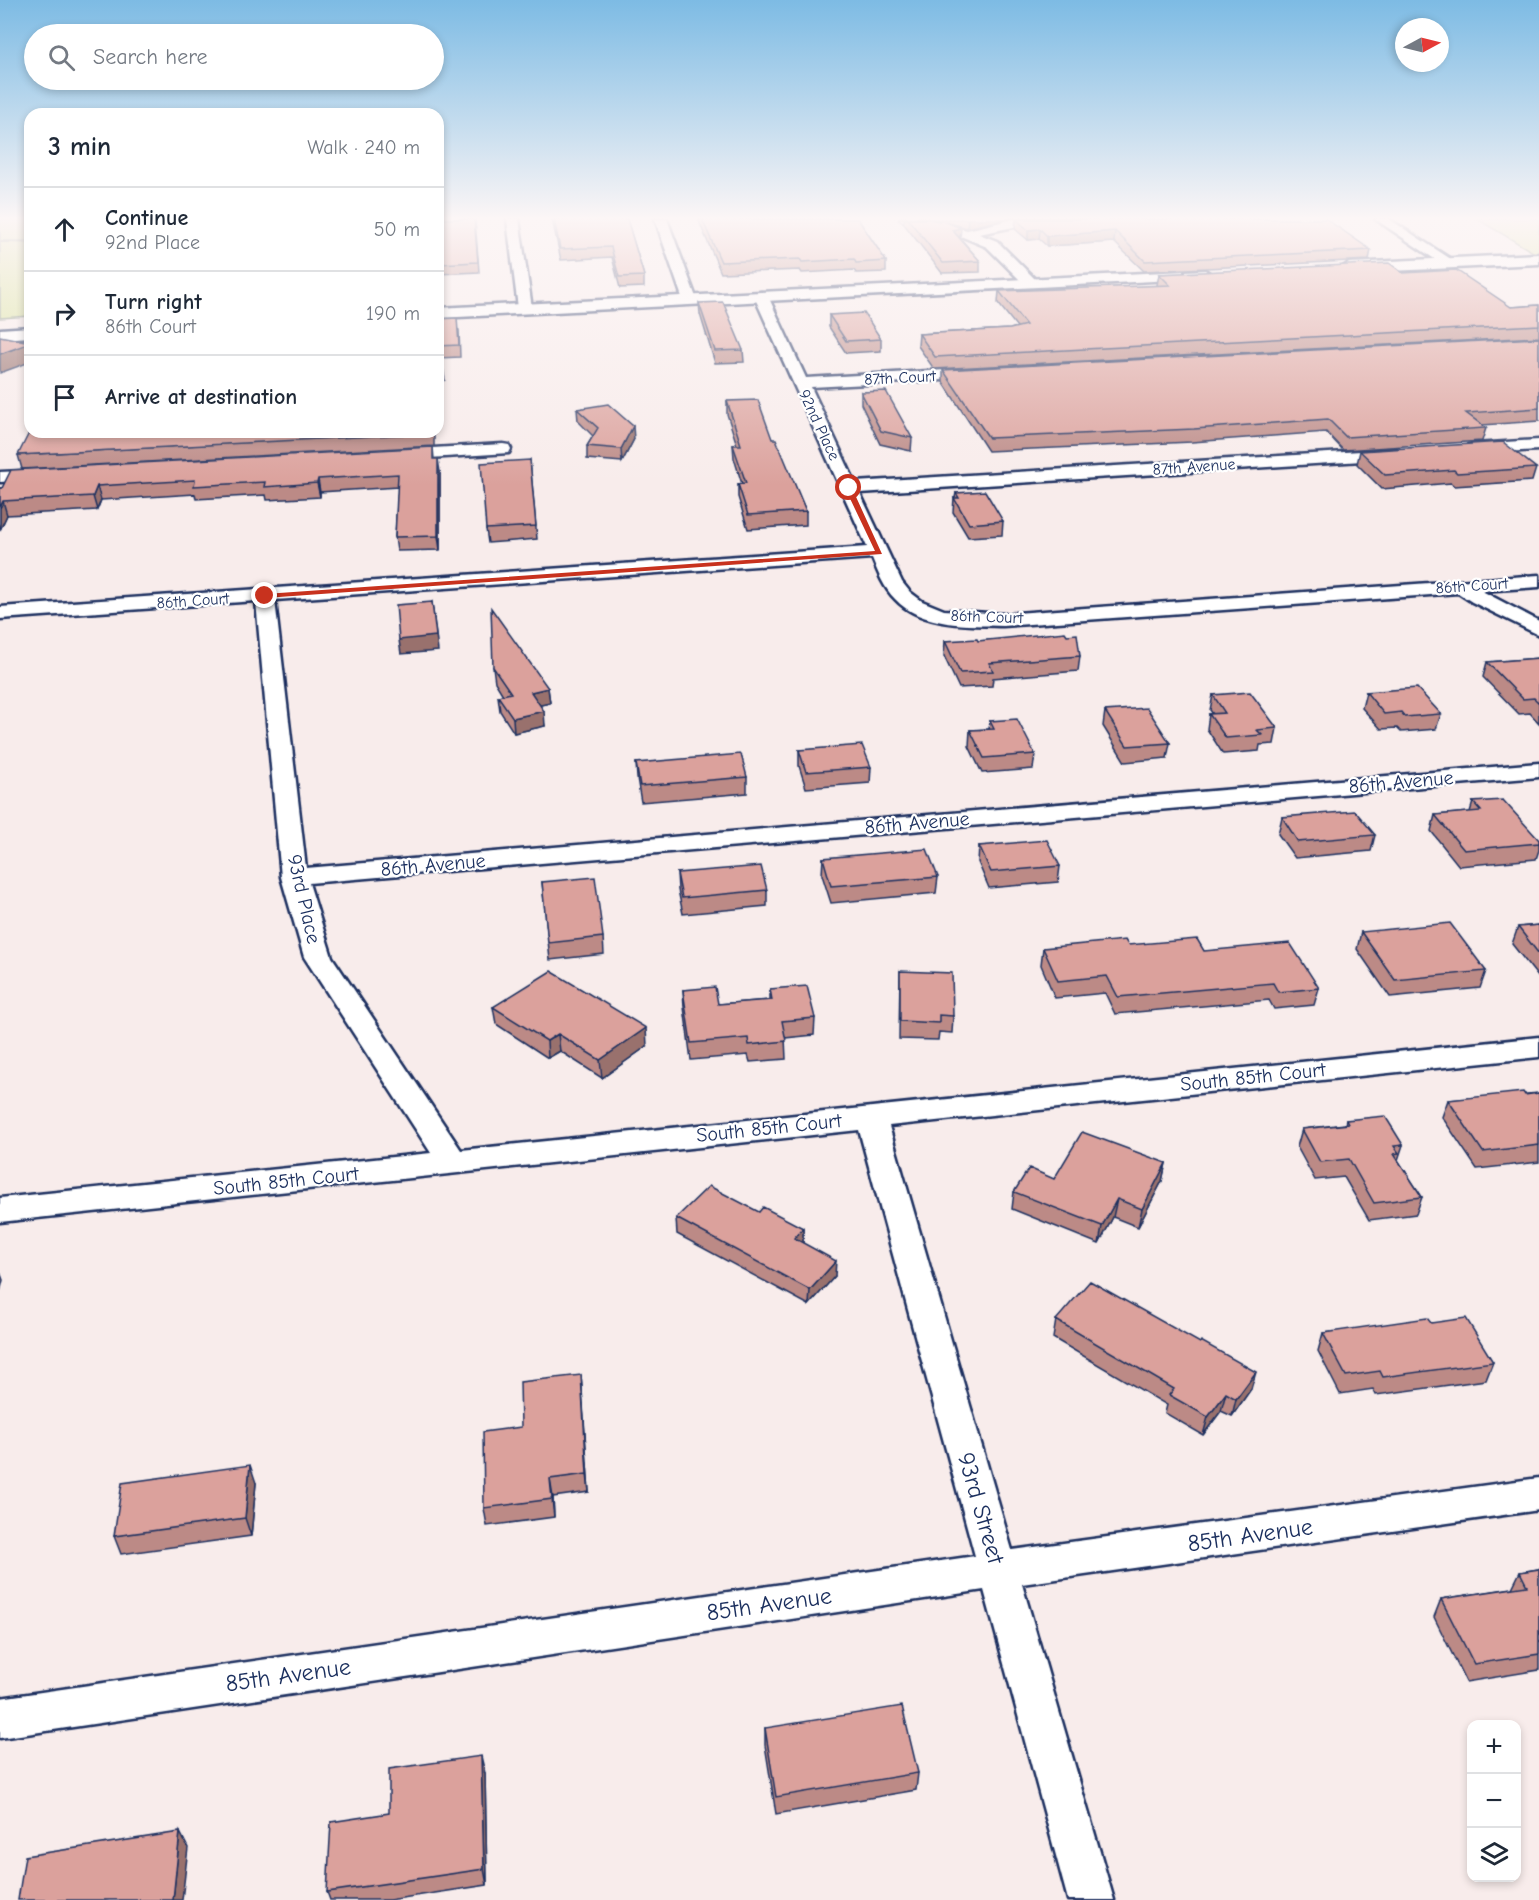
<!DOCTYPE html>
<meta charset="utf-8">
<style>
:root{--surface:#fff;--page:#f2f2f3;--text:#1f2937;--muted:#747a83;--line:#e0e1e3}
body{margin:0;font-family:"Comic Neue",sans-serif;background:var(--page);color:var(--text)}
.controls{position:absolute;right:18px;bottom:18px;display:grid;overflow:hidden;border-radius:12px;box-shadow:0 3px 9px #0003}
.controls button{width:54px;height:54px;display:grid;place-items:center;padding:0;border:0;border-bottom:2px solid var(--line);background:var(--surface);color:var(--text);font:30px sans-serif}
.compass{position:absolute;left:1395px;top:18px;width:54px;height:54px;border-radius:50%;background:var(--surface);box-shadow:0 3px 9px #0003;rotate:83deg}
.stop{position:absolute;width:18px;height:18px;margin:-14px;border:4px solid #c8321e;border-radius:50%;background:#fff}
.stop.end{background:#c8321e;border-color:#fff;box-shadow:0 2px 6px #0008}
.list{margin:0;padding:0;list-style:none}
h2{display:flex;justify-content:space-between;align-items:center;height:78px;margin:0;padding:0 24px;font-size:26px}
h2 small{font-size:20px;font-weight:400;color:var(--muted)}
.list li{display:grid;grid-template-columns:39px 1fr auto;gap:18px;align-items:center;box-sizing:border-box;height:84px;padding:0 24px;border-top:2px solid var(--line)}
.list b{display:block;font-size:22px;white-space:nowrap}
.list p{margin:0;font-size:20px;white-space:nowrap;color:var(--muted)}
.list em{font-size:20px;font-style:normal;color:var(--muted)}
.icon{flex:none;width:33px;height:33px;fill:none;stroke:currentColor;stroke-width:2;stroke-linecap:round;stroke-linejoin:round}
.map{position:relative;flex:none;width:1539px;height:1900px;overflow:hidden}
.search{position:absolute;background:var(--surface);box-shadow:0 3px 9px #0003;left:24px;top:24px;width:420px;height:66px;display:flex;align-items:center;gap:15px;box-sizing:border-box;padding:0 21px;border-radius:33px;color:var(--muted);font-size:22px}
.panel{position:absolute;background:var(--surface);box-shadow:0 3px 9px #0003;left:24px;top:108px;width:420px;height:330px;border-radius:18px}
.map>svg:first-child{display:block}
</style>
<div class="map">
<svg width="1539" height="1900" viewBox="0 0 1539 1900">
<rect width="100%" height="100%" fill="#f8eceb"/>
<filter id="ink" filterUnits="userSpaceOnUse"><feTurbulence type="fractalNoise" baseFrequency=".0167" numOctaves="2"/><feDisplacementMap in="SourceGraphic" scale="12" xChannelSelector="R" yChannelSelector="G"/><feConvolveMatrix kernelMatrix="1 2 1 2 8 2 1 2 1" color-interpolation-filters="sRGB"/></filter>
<g filter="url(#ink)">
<path fill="#d5e194" stroke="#788879" stroke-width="1.5" d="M0,219H30V241H0Z
M1477,219H1539V255H1538Z
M0,242L30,243V316L0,318Z"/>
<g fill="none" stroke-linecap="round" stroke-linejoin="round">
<defs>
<path id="minor" d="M507,219H519L532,308L525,312L518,308Z
M655,219H667L697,300L695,303L690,304L683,300Z
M900,219H923L967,230L1014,219H1118L1112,223L1014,227L979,234L997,241L1036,280L1038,283L1031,287L1026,286L987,247L946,230L906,223Z
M1375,219H1389L1457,263L1455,266H1445Z
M761,292L768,296L806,378L981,368L989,373L981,378L811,387L855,482L1394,449L1400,450L1403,454L1400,458L1394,459L860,493L902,582L910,592L922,601L944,610L1003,614L1539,575V587L1482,591L1539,621V635L1472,602L1458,593L1003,626C968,625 921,627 895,599C884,588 878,573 872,558L275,600L306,868L1539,763V777L309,883L332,957L461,1150L1539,1037V1057L889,1126L1012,1550L1539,1478V1510L1022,1584L1114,1900H1068L984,1590L0,1738V1698L975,1556L859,1130L0,1222V1198L431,1153L304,957L281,877L256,601L0,619V607L867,547L754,296Z
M1539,440V450L1474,454L1468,453L1466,449L1468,445L1474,444Z
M503,444L509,445L511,449L509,453L397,460L391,459L388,455L391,451L397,450Z
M44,470L50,471L53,475L50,479L0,482V472Z"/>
<path id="tertiary" d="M1539,254V264L1349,273L1341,268L1349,263Z
M1205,270L1213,275L1211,278L438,318V308Z
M30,327V337L0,339V329Z"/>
</defs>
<use href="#minor" stroke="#1b2f5e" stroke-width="5"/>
<use href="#tertiary" stroke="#1b2f5e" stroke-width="5"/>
<use href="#minor" fill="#fff" fill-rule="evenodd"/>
<use href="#tertiary" fill="#fff" fill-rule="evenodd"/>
</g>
<path fill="#bc8a86" stroke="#1b2f5e" stroke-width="1.5" d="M438,219H475L479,272L438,274Z
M552,219H627L644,276V287L620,288L612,257L561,260Z
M698,219H858L886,261V272L856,273L854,270L802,273L800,270L721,273Z
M904,219H1006L967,228L950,223L960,238L980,261V272L942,273L904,224Z
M1016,219L1371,250L1369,260L1144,271L1114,242L1047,246L1039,239L1028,240L1015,229Z
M1403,273L1511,307L1539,305V337L934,369L918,346L919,334L1010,329L1017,327L998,303L999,291L1158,286L1157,285L1159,274Z
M699,303L743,350L744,362L715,363L700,314Z
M829,315L881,339V351L846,353L829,327Z
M438,319L459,330L460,357L438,358Z
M1539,338V421L1481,425L1486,428L1482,441L1343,450L1326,432L1192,442L988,451L943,382V370Z
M861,392L912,438L911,451L880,444L861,404Z
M727,401L772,439L806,511V525L748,529L738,497V484H742L734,458L733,445H737L727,414Z
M577,409L634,439L622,462L587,459V446L593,436L578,421Z
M434,432V446L22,469L18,455Z
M433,447L434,459L440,472V550L397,551L395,537L398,487L320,492V497L267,500L266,495L196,499L195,494L101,500L97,510L7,515L0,530V488Z
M1360,451L1536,468L1532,481L1454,486L1451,483L1382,489L1357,464Z
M530,460L537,539L488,543L486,529Z
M956,493L1003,521L1002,535L968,537L953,512L954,498H955Z
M1067,635L1080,656L1078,671L993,678L992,686L959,688L944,656L945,641H978Z
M1539,658V723L1530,713L1519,714L1483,677L1487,662Z
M493,667L548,688L550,703L540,705L545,726L514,733L500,711L498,696L503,695L495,682Z
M1366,692L1441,714L1436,729L1401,732L1397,728L1381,729L1362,708Z
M1213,695L1277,728L1274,744L1260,745L1259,751L1223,754L1207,729L1209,714H1213L1210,710Z
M1105,711L1170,743L1167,758L1125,762L1103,726Z
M990,721L1035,754L1033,769L982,773L969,746L970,730L989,729Z
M799,750L871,767L870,783L806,788L799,766Z
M636,763L747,777V793L641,802L637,778Z
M1473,802L1539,840V850L1536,859L1459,866L1431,831L1435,815L1470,812Z
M1282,817L1375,835L1371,851L1295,858L1278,834Z
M979,846L1060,866L1058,882L989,888L978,862Z
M823,858L938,877L936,893L831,903L822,875Z
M677,873L767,890V906L683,914L678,890Z
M542,882L603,937L604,954L550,960Z
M1539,925V978L1512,944L1518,927Z
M1361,932L1486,971L1480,988L1390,997L1357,949Z
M1128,945L1204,951L1319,988L1314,1005L1274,1009L1269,1000L1115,1014L1105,993L1055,998L1041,965L1043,948Z
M900,971L953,1016L952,1033L939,1032L938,1040L899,1039Z
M770,989L815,1018L814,1035L785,1038L786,1059L750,1062L748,1055L691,1060L684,1007L683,990L718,1004L770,1000Z
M493,1007L647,1046L602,1078L560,1051L548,1058L496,1024Z
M1539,1093V1162L1477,1169L1442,1117L1448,1100Z
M1346,1120L1403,1145L1398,1160L1422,1197L1416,1214L1369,1220L1344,1177L1315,1180L1297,1147L1302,1129L1345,1124Z
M1166,1163L1162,1181L1138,1227L1113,1217L1099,1244L1012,1209L1014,1192Z
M759,1212L803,1228V1243L835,1276L809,1305L677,1234L676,1218Z
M1056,1320L1251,1389L1232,1416L1221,1411L1203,1435L1165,1413L1167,1405L1053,1338Z
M1431,1323L1493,1362L1486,1380L1376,1395L1373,1389L1340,1394L1318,1351L1323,1333Z
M581,1375L589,1492L553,1497L554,1517L487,1526L484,1508L521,1427Z
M256,1483L251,1536L121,1554L114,1536Z
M1539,1569V1670L1466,1682L1434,1617L1441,1599L1512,1588L1520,1572Z
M765,1728L918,1773L916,1790L776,1814L765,1745Z
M485,1773L487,1885L389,1900H330L327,1892L389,1813Z"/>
<path fill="#99716d" stroke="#1b2f5e" stroke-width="1.5" d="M968,219H1006L967,228Z
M961,228L960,238L952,230Z
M1040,229L1039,239L1028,240V230Z
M1115,231L1114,242L1047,246V236Z
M30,343V362L0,373V354Z
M443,368L445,380L438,383V370Z
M633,426L634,439L622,462L621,449Z
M438,459L440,472V550L438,536Z
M318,479L320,492V497L317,483Z
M97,486L101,500L97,510L93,496Z
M3,501L7,515L0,530V508Z
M432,602L438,651L401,654L399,640Z
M548,688L550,703L532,707L531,692Z
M544,711L545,726L514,733L513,718Z
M646,1028L647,1046L602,1078L600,1060Z
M558,1034L560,1051L548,1058L547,1041Z
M1166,1163L1162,1181L1138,1227L1142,1209Z
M1117,1199L1113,1217L1099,1244L1102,1226Z
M803,1228V1244L794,1238Z
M836,1261L835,1276L809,1305L810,1290Z
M0,1272L3,1280L0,1292Z
M1256,1372L1251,1389L1232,1416L1236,1399Z
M581,1375L582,1393L589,1492L587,1474Z
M1226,1393L1221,1411L1203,1435L1208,1417Z
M250,1465L256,1483L251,1536L245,1518Z
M550,1479L553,1497L554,1517L552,1499Z
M481,1756L485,1773L487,1885L484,1869Z
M180,1832L188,1848L182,1900H173Z"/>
<path fill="#dba19c" stroke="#1b2f5e" stroke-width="1.5" d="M438,219H474L478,262L438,264Z
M554,219H627L644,276L619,277L611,247L560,249Z
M702,219H858L886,261L856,263L854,259L802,262L800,259L721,262Z
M908,219H928L946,222L961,228L952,230L980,261L943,263Z
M1016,219H1326L1371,250L1145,261L1115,231L1047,236L1040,229L1028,230Z
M1389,263L1403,273L1456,270L1511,307L1539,305V325L935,357L919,334L1010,329L1026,325L999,291L1170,285L1159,274Z
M723,302L743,350L715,351L699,303Z
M864,313L881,339L846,341L829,315Z
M457,318L459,345L438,346V319Z
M0,336L30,342V343L0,354Z
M1539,338V408L1466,413L1486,428L1346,437L1328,419L1194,429L989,438L943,370Z
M886,391L912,438L881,431L861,392Z
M758,400L772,439H776L806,511L748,515L738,484L746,483L733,445H741L727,401Z
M608,404L633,426L621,449L587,446L598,428L577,409Z
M30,431V432L433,433L18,455Z
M1503,442L1536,468L1457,473L1454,470L1385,475L1360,451Z
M433,447V459H438V536L395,537L398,474L318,479L317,483L264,487L265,482L194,486L195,480L97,486L93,496L3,501L0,508V488H2L11,470Z
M530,460L536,526L486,529L481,463Z
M985,491L1003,521L969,524L954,498H959L956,493Z
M432,602L436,636L399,640L396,605Z
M491,608L548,688L531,692L544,711L513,718L498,696L511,693L493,667Z
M1065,632L1067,635L1077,634L1080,656L989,663L993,671L960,673L945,641L977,639L978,641Z
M1539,658V703L1534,698L1523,699L1487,662Z
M1417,688L1441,714L1405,717L1401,712L1384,714L1366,692Z
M1250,692L1277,728L1257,730L1262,735L1226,738L1209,714L1225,713L1213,695Z
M1147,708L1170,743L1127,746L1105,711Z
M1017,719L1035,754L984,758L970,730L994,729L990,721Z
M862,745L871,767L806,772L799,750Z
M741,754L747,777L640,786L636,763Z
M1503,800L1539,840V843L1464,850L1435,815L1481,811L1473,802Z
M1355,811L1375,835L1298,842L1282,817Z
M1047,840L1060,866L991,872L979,846Z
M927,849L938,877L831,886L823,858Z
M761,866L767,890L682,898L677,873Z
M595,877L603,937L548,943L542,882Z
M1450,923L1486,971L1395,980L1361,932Z
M1539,925V954L1518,927Z
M1197,939L1204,951L1290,943L1319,988L1278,992L1273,983L1118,997L1107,976L1058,981L1043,948L1125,940L1128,945Z
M551,971L646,1028L600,1060L558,1034L547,1041L493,1007Z
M900,971L952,973L953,1016L939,1015V1023L900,1021Z
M807,986L815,1018L782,1021L786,1041L749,1045L748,1038L691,1043L683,990L715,987L718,1004L772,1000L770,989Z
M1523,1092L1525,1095L1539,1093V1145L1483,1152L1448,1100Z
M1385,1116L1403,1145L1394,1146L1399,1153L1394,1154L1422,1197L1374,1203L1349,1159L1320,1162L1302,1129L1348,1124L1346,1120Z
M1082,1132L1166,1163L1142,1209L1117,1199L1102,1226L1014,1192L1029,1168L1054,1179Z
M709,1186L759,1212L763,1207L803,1228L794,1238L836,1261L810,1290L676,1218Z
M1090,1281L1200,1343L1201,1341L1256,1372L1236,1399L1226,1393L1208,1417L1169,1395L1174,1389L1056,1320Z
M1427,1318L1431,1323L1466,1318L1493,1362L1383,1377L1380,1371L1346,1376L1323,1333Z
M581,1375L587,1474L550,1479L552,1499L484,1508L483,1432L521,1427L520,1382Z
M250,1465L245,1518L114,1536L122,1483Z
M1539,1569V1654L1474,1664L1441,1599L1527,1586L1520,1572Z
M902,1706L918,1773L776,1797L765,1728Z
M481,1756L484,1869L327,1892L331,1822L389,1813V1769Z
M180,1832L173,1900H18L25,1856Z"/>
</g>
<linearGradient id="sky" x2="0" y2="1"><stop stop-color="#7dbbe4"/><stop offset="0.45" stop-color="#fcf6f6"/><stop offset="1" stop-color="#fcf6f6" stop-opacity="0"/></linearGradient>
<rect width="1539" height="485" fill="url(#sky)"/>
<path fill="#c8321e" d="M849,486L852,488L882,554L265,598L262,596L265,594L875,551L845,488Z"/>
<g text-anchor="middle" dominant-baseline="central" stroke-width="4.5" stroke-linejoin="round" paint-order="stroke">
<g font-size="16" fill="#1b2f5e" stroke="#fff">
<text transform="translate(900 378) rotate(-3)">87th Court</text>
<text transform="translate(819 425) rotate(65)">92nd Place</text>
<text transform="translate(1194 467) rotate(-4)">87th Avenue</text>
<text transform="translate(1472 586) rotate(-4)">86th Court</text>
<text transform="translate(193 601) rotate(-4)">86th Court</text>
<text transform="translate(987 617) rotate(2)">86th Court</text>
</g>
<g font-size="20" fill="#1b2f5e" stroke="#fff">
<text transform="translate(1401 782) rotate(-5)">86th Avenue</text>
<text transform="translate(917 823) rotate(-5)">86th Avenue</text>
<text transform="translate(433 865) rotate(-5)">86th Avenue</text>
<text transform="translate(304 899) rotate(77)">93rd Place</text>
<text transform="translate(1253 1077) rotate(-6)">South 85th Court</text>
<text transform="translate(769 1128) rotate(-6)">South 85th Court</text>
<text transform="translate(286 1181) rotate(-6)">South 85th Court</text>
</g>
<g font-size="24" fill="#1b2f5e" stroke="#fff">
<text transform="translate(981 1508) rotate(74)">93rd Street</text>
<text transform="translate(1250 1535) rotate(-8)">85th Avenue</text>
<text transform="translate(769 1604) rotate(-8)">85th Avenue</text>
<text transform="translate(288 1675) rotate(-8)">85th Avenue</text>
</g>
</g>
</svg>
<div class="controls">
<button>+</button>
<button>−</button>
<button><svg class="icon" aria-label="layers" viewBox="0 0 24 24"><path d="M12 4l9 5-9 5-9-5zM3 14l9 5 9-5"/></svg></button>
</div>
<svg class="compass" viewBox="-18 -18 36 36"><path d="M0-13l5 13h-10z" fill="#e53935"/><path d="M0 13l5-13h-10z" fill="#747a83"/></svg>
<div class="stop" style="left:849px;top:488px"></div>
<div class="stop end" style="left:265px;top:596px"></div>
<div class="search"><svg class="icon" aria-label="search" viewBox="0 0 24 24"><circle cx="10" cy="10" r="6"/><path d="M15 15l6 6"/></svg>Search here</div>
<section class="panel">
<h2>3 min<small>Walk · 240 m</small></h2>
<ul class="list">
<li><svg class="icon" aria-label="ahead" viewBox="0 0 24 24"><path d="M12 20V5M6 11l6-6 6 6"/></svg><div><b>Continue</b><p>92nd Place</p></div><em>50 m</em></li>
<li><svg class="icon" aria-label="right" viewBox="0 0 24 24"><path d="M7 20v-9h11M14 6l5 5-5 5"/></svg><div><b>Turn right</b><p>86th Court</p></div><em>190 m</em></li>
<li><svg class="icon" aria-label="arrive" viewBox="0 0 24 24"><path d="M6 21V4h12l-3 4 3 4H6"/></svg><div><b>Arrive at destination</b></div></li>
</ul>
</section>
</div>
